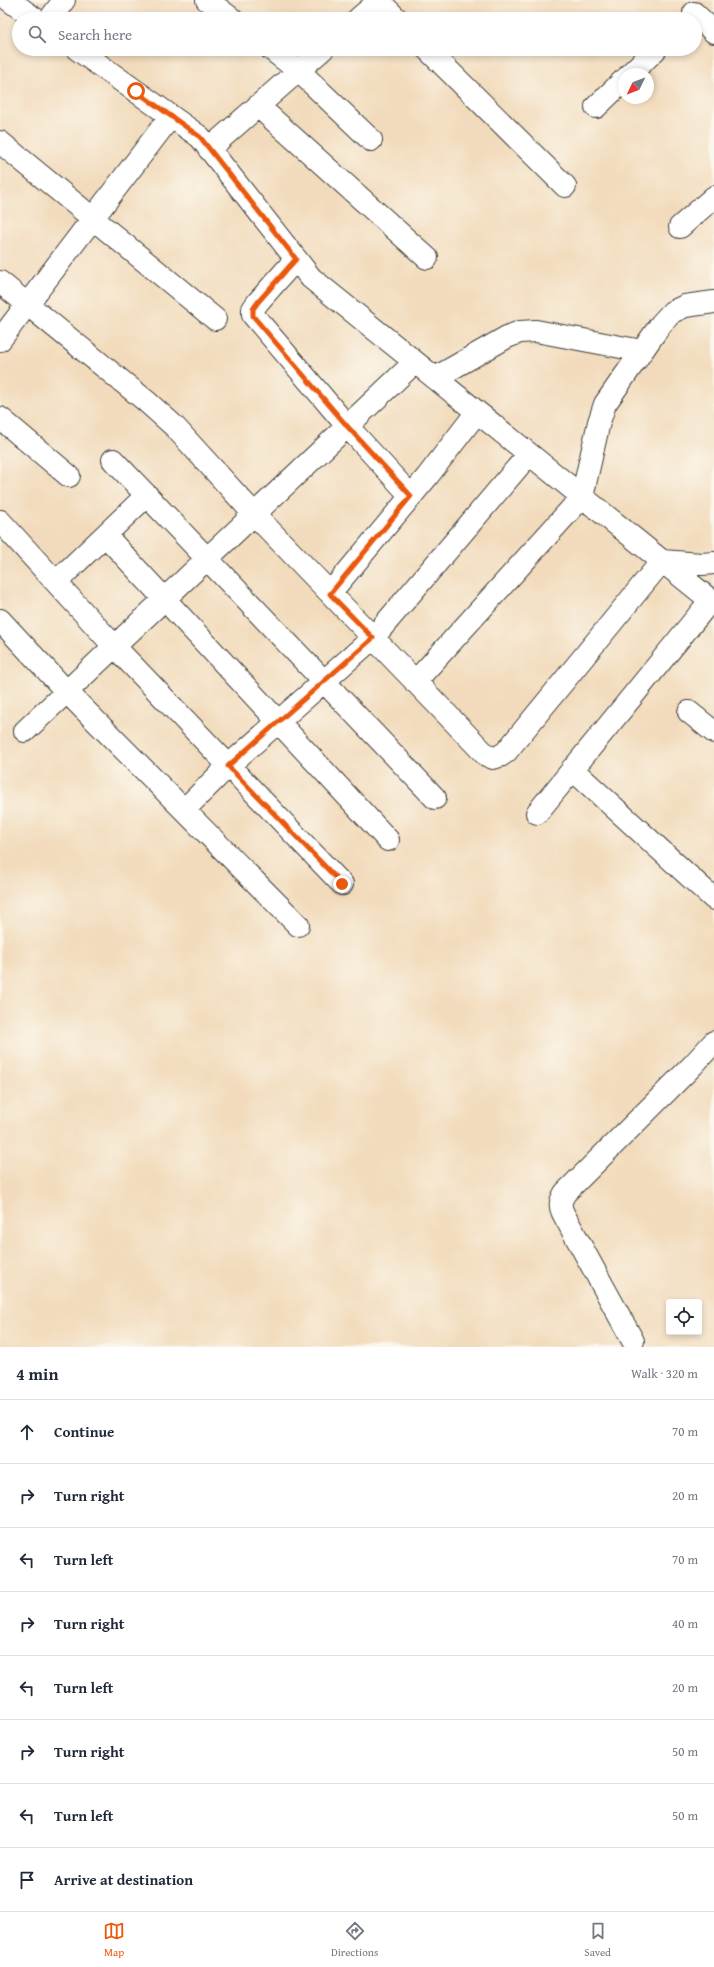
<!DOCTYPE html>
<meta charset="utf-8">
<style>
:root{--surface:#fff;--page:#f6f6f7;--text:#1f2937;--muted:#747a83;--line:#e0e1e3;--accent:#ea580c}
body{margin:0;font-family:"Gentium Book Plus",serif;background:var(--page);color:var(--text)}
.controls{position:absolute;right:12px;bottom:12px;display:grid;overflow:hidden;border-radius:4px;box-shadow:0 2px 6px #0003}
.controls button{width:36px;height:36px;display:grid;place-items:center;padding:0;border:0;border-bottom:1px solid var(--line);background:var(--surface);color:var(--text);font:20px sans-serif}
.compass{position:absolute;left:618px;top:68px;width:36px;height:36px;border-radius:50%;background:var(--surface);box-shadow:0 2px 6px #0003;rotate:227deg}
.stop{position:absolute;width:12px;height:12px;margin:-9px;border:3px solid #ea580c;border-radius:50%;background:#fff}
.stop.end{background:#ea580c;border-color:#fff;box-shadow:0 1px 4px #0008}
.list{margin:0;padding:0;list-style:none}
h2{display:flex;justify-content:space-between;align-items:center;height:52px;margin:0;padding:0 16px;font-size:17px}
h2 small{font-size:13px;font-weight:400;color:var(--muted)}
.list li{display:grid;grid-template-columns:26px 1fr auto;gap:12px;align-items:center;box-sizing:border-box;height:64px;padding:0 16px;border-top:1px solid var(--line)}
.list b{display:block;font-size:15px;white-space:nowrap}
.list em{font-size:13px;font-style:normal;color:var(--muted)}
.icon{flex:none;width:22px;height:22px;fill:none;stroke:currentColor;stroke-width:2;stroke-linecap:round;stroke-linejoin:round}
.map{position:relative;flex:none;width:714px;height:1347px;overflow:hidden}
.search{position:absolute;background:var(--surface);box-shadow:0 2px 6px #0003;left:12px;right:12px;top:12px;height:44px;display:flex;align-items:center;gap:10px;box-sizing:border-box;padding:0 14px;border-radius:22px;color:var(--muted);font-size:15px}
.sheet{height:564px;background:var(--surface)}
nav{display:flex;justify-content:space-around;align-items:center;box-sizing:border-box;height:56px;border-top:1px solid var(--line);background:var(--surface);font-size:11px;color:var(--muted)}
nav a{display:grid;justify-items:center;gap:2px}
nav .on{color:var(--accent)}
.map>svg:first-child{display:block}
</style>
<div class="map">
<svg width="714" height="1347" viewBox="0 0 714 1347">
<rect width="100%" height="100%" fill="#fbf7ec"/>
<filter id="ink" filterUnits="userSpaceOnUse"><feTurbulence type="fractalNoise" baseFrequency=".025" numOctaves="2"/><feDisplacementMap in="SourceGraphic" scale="8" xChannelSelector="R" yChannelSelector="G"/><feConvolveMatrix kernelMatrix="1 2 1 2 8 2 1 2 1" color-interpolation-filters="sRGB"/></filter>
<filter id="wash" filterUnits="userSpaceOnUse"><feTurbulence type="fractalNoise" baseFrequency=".012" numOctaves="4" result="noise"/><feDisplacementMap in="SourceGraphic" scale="16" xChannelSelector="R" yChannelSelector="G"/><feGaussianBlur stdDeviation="0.9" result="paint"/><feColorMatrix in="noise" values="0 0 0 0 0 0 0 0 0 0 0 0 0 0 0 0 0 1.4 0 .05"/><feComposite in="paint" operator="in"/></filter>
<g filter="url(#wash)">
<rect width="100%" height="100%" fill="#f2dbbc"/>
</g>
<g filter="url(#ink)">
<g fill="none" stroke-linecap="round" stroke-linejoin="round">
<defs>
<path id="minor" d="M9,0L35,19
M207,0L232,19
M378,0L397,19
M694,13L714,32
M50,19L64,0
M358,19L380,0
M77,49L200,137L311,278L714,603
M271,49L299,71L371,140
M427,49L565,186
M630,74L656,49
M258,106L427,258
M596,107L624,80
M0,142L215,319
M209,149L323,49
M680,227L714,197
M296,259L258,302L253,309V315L347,426L411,496
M0,282L146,401L174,426L254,514L486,755L493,758L500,756L506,752L662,561L702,564L714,563
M0,340L171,116
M435,378L507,337L520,332L536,331L642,351
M0,418L69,476
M113,460L435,798
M0,521L114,646L342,884
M105,535L388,840
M56,582L147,495
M330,593L427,477L477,412
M0,620L66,691L298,925
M415,682L582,497L599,422L605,404L661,324L672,312L685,306L714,302
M689,712L714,732
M25,731L415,362
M572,769L714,899
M184,810L228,766L373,638L529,454
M537,813L711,600
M633,1341L564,1215C559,1206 560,1201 565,1193L693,1065L714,1042"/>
</defs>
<use href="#minor" stroke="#3c3934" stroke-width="24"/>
<use href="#minor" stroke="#fff" stroke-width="22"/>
</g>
</g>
<g fill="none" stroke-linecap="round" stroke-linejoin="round" filter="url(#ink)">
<path stroke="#ea580c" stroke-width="5" d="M136,91L200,137L296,259L258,302L253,309V316L347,426L411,496L330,594L373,638L228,766L342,884"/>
</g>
</svg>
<div class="controls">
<button><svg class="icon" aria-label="locate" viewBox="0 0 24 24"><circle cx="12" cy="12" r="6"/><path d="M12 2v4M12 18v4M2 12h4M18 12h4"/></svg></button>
</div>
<svg class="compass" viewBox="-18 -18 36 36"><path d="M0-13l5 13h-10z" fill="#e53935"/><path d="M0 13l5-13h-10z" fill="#747a83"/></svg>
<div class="stop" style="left:136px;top:91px"></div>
<div class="stop end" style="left:342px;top:884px"></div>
<div class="search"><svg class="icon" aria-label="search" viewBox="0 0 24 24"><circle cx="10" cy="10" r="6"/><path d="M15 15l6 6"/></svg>Search here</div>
</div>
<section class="sheet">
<h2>4 min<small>Walk · 320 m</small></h2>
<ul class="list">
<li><svg class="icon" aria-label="ahead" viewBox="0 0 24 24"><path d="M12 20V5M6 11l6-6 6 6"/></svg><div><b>Continue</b></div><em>70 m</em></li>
<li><svg class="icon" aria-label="right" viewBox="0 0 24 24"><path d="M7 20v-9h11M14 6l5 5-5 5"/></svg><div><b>Turn right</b></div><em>20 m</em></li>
<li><svg class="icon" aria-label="left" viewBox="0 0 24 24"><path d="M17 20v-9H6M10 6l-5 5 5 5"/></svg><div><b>Turn left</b></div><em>70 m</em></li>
<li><svg class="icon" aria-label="right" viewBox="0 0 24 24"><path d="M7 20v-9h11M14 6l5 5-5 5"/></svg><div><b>Turn right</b></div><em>40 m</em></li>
<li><svg class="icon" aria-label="left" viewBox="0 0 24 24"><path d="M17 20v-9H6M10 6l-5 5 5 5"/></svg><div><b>Turn left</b></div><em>20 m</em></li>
<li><svg class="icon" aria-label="right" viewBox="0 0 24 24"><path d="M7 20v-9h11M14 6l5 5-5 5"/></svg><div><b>Turn right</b></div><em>50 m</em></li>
<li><svg class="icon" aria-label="left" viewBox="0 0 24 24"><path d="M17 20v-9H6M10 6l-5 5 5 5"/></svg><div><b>Turn left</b></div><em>50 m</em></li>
<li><svg class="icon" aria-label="arrive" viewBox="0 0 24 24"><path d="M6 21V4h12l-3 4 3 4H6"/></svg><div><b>Arrive at destination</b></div></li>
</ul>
</section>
<nav>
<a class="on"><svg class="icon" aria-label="map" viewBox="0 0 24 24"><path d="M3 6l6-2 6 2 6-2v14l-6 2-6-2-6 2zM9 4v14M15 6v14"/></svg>Map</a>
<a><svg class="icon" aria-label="directions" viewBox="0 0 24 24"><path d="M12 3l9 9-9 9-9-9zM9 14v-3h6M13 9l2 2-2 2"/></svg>Directions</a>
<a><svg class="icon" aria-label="saved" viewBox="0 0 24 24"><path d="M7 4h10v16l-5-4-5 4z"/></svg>Saved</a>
</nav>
